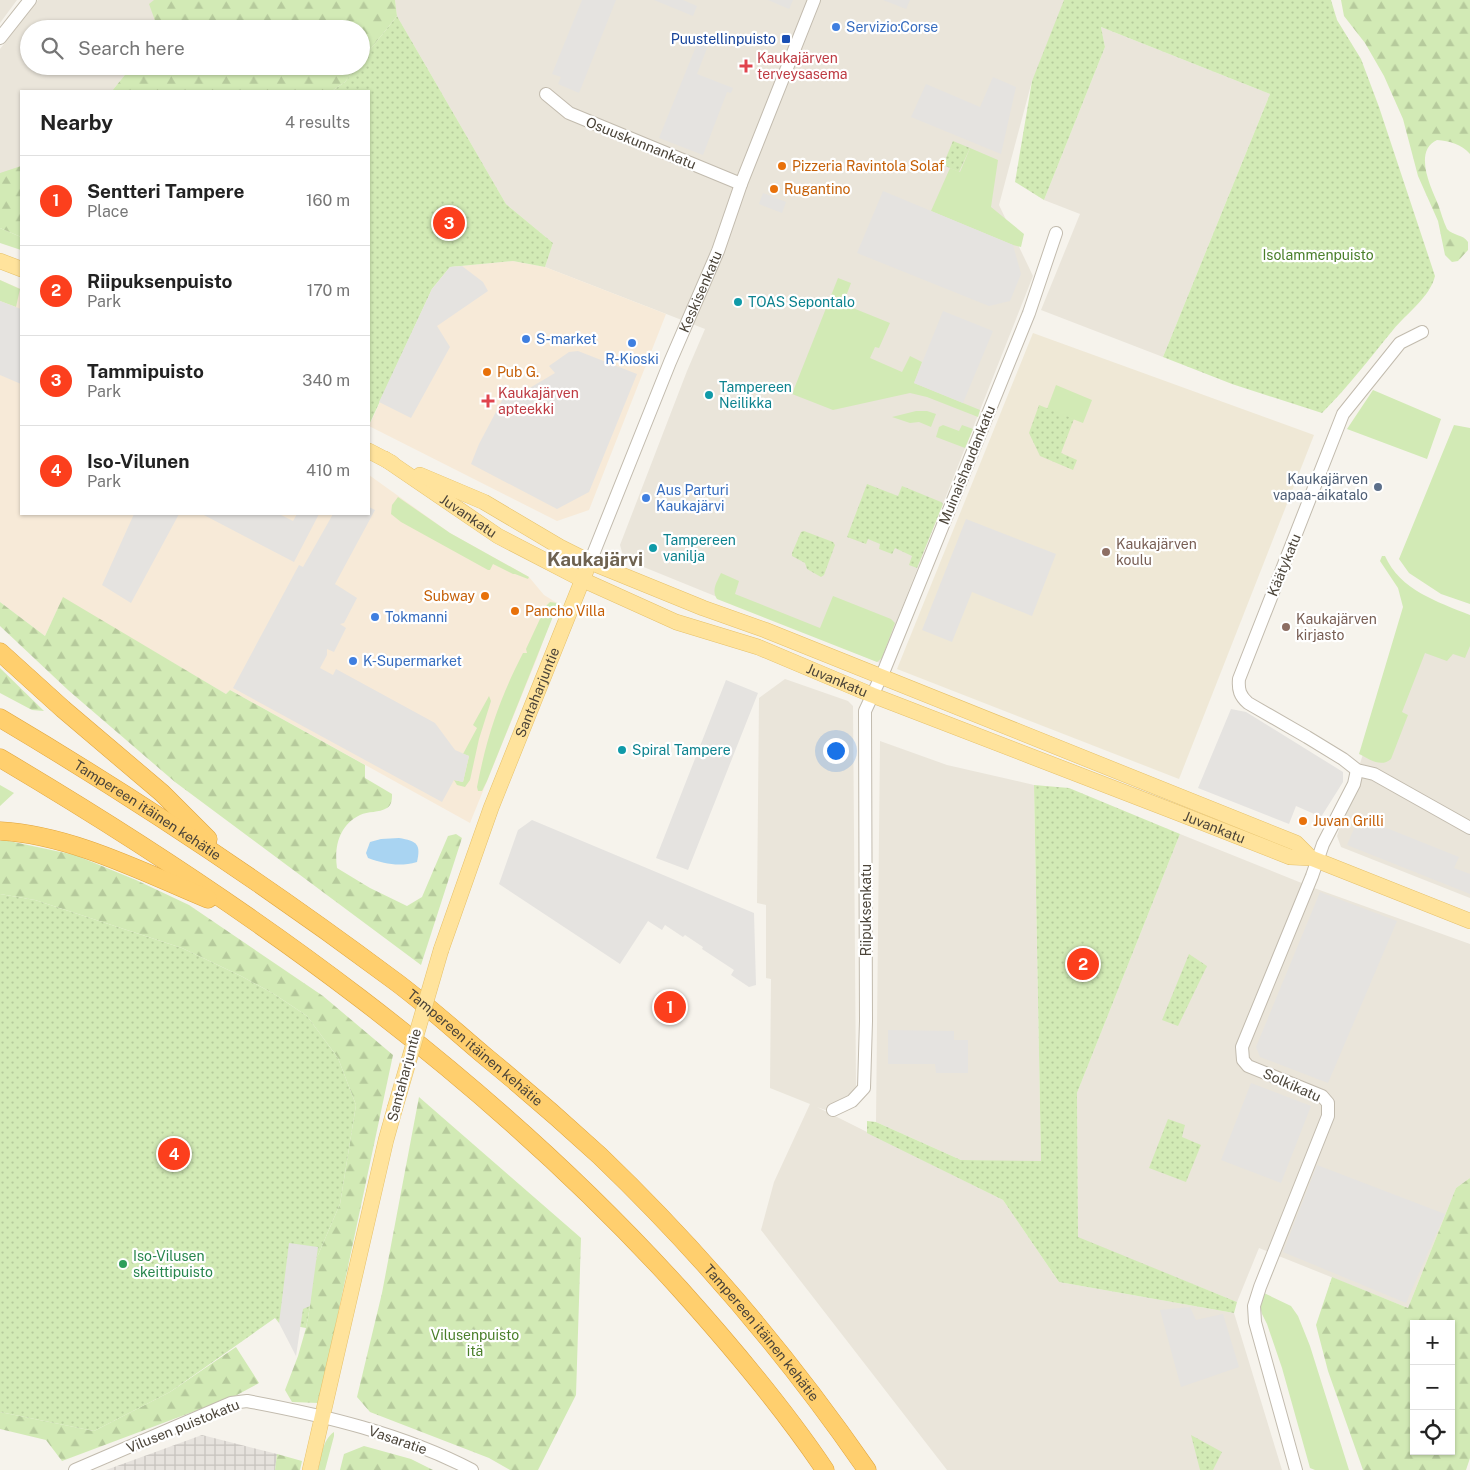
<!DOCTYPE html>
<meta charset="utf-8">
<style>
:root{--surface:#fff;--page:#f2f2f2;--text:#222;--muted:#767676;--line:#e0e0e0;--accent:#fc3f1d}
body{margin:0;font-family:"Public Sans",sans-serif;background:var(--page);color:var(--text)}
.controls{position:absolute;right:15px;bottom:15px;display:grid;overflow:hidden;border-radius:0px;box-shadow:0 1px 4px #0004}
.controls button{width:45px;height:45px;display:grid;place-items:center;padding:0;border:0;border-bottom:1px solid var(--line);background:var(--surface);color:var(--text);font:25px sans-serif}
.you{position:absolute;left:835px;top:750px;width:18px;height:18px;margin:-12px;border:4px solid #fff;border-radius:50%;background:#1a73e8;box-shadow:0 0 0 8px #1a73e833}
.badge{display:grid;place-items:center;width:32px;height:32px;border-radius:50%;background:var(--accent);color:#fff;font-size:16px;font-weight:700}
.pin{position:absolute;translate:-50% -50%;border:2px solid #fff;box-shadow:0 1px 5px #0006}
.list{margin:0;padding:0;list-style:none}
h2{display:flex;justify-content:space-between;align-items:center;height:65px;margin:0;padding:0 20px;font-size:21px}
h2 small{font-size:16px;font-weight:400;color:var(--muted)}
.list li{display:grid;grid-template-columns:32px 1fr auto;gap:15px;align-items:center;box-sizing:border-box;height:90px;padding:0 20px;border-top:1px solid var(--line)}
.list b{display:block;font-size:19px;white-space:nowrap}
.list p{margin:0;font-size:16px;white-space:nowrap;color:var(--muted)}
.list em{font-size:16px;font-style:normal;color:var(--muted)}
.icon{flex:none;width:28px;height:28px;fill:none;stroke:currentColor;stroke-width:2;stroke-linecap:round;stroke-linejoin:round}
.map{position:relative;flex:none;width:1470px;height:1470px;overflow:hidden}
.search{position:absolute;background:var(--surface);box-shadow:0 1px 4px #0004;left:20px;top:20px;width:350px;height:55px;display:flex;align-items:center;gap:12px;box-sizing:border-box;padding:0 18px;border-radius:28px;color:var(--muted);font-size:19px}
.panel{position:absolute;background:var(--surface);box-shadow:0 1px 4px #0004;left:20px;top:90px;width:350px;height:425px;border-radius:0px}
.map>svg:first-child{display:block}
</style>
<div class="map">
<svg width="1470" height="1470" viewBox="0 0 1470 1470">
<defs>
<pattern id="industrial-grid" width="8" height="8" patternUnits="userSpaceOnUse" patternTransform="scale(1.25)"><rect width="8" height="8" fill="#e6e2dd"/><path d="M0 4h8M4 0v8" fill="none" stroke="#c7c3be"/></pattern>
<pattern id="forest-firs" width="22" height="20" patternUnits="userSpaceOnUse" patternTransform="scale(1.25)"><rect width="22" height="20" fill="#d2eab5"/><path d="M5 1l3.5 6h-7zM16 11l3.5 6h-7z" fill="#b6ca9c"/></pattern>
<pattern id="park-dots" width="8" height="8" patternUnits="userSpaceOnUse" patternTransform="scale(1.25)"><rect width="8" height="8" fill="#d2eab5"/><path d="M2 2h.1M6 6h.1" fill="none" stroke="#b6ca9c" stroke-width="1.8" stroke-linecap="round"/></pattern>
</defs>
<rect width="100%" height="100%" fill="#f6f3ec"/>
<path fill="#eae5da" d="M0,0H17L0,23Z
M38,0H197L167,29H29V66H132L112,91H21V167L0,174V49Z
M395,0H1069L1032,81L999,205L1033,276L880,663L624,559L620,545L687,371L705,329L545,267L553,243L506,204L397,16Z
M1101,27L1270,94L1163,357L1041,310L1080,214L1044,200L1105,47Z
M1470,631V898L1341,847L1337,836L1390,669Z
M785,679L848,701L853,706L856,1086L851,1094L828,1111L817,1107L1003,1200L1059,1282L1234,1313L1282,1470H947L761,1230L774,1182L810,1104L770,1088L771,979L766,978V905L757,903L759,698Z
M880,741L947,765L1034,785L1041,1162L961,1160L876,1122Z
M1180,834L1314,888L1470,944V1178L1456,1188L1408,1308L1259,1248L1237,1302L1078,1238L1077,1093Z"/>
<path fill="#f7ead8" d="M513,261L545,267L666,314L589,510L557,521L369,426L432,289L450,267Z
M0,280L21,289V514H369V475L450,533L529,577L544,595L557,603L537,658L470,823L230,690L226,694L63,598L45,636L0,602Z"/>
<path fill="url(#industrial-grid)" d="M202,1435L277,1454L275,1470H106Z"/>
<path fill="#efe8d6" d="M1033,333L1314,435L1179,779L897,669Z"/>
<path fill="#d2eab5" d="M970,148L998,160L991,207L1024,234L1021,247L1013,245L931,211L950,168L960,172Z
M0,228L21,237V250L0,243Z
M838,278L851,283L843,304L890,323L879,348L875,347L870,358L902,372L910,356L922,362L914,383L980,410L978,417L927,397L910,393L833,410L792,394Z
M0,280L20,289L16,307L0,301Z
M1056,385L1092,400L1083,423L1047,409Z
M1373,390L1441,419L1427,459L1347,429Z
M916,411H927L936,414L931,427L919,422L910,423L892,417Z
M943,425L959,431L962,425L973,429L965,448L936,437L939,427Z
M1454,425L1470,428V604L1441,594L1409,573L1399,559Z
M398,497L450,533L529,577L528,579L515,574H513L493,564L490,570H488L401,522L391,514L392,505Z
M1382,556H1385C1400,590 1438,602 1470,615V646L1465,658L1453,654L1447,661L1425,653L1402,712L1408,715L1391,759C1381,768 1369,759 1359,754L1403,607L1398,588L1380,561Z
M721,573L739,581L735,594L820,628L833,596L891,619L895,623L882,658L877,662L717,599C711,590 717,582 721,573Z
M550,602L557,603L552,619L487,781L482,791H478L477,787C487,736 499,700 523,653H527L526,649L546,606Z
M489,696L491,701L479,739L470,780L465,787L457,785L454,780L463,782L469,756L463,754L477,728L473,725Z
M1264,1293L1291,1306L1298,1316L1310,1346L1349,1470H1315L1310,1468L1282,1368L1267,1324L1262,1314L1260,1306Z
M334,1432V1436L325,1470H318C321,1458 322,1440 334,1432Z"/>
<path fill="url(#forest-firs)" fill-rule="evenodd" d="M154,0H395L397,16L361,61V29H158L149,4Z
M1341,0H1470V154C1461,144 1450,141 1437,140C1413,151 1431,188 1438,204C1441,212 1443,221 1447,229C1453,236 1463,234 1468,242V250L1458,261L1452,262L1445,255L1438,221L1418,176L1403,119L1384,76L1365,43L1344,16Z
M132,66H357L345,82L332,91H112Z
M21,166V237L0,228V173Z
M63,597L226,694L230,690L365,765V778L392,794C392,799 392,805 387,808C379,813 368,811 360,815C339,825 334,847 337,868L370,888L407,906L422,897L448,836L456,834L462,838L421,965L175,782L68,690L0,626V602L45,636Z
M0,668L44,711L32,710L0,693Z
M0,785L14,793L0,806Z
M4,840L75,855L136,880L189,905L323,996L393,1055L319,1403L292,1402L285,1390L298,1356L306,1328L310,1306L312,1269L340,1204L356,1105L338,1058L307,1016L274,994L241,976L182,948L35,900L0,894V841Z
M419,1097L581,1238L576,1395L538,1470H510L489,1458L370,1412L357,1397L382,1293Z
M1470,1178V1458L1466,1470H1363L1328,1371L1316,1325L1332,1277L1408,1308L1456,1188ZM1414,1324H1451V1451H1414Z
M236,1347L259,1383L235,1396L62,1461L46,1440L0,1429V1412L94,1431L170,1392Z
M364,1446L411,1459L433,1470H340L344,1454Z
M277,1454L302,1461L300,1470H275Z"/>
<path fill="url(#park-dots)" d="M1064,0H1331L1337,20L1361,59L1379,107L1435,276C1430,297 1407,313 1393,330C1369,359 1349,386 1322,413L1232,384L1163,357L1270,94L1101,27L1105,47L1044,200L1015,182L1032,81Z
M397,16L506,204L553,243L545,267L513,261L450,267L432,289L369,425V91H332L345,82L357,66H361V61Z
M953,141L970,148L959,172L943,165Z
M1039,405L1074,419L1061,453L1077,460L1073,470L1040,456L1029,433Z
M867,484L898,496L902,486L941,502L943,504L917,568L909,565L912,556L895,548L892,554L879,549L880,544L868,539L866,544L847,537Z
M804,531L833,542L835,545L824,575L821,577L807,569L805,563L792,556V553L801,532Z
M1034,785L1069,788L1180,834L1077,1093L1078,1237L1237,1302L1234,1313L1059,1282L1003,1200L867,1133V1121L876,1122L961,1160L1041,1161Z
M0,894L35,900L182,948L241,976L274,994L307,1016L338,1058L356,1105L340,1204L312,1269L310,1306L306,1328L279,1323L275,1318L170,1392L94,1431L0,1412Z
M1189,954L1207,966L1178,1026L1162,1020Z
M1168,1119L1185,1125L1182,1137L1201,1145L1186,1182L1149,1168Z
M1191,1435L1222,1452L1213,1470H1200Z"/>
<path fill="#e5e3e0" d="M582,0H616L579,93L558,84L561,77L552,74Z
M654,0H683L697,6L693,16Z
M768,0H793L789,9Z
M883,0H910L906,9Z
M701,34L711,38L697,74L733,88L731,93L727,92L703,155L659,138Z
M993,77L1016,87L1001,154L911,117L926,84L980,107Z
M883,191L1013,245L1021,274L1010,301L989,306L857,253Z
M763,193L786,202L782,213L759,204Z
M462,266L483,282L488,291L437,326L450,347L411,418L379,402L432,289L450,267Z
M0,301L21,309V384L0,375Z
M943,311L993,331L963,403L914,383Z
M578,351L637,374L589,492L557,509L471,464L479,444L507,391L516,396L555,373L549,366L569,352Z
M369,507L375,510L335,584L357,598L344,623L340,624L346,628L334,652L327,649V655L320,668L333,675L336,669L435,723L455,750L469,756L463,782L454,780L442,802L233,688L299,565L303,567L333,514H369Z
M134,514H179L131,603L102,585Z
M202,514H279L293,521L297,514H319L294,562Z
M966,519L1056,554L1032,616L972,592L952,642L922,630Z
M726,680L758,693L688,870L656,858Z
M1231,709L1246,712L1343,772V782L1321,817L1296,806L1289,824L1198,788Z
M1359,817L1459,857L1454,868L1470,874V894L1347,845Z
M532,820L754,913L756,985L749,987L731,975L734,970L702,949L703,947L685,935L683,937L665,925L662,930L648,921L620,964L499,884L518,830Z
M1320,892L1397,921L1328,1083L1260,1057L1256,1047Z
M888,1030L954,1031V1040H968V1073H936L935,1064H888Z
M1251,1083L1311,1106L1281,1183L1221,1160Z
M1317,1165L1445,1214L1406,1303L1283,1252Z
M289,1243L318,1247L310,1306L303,1309L296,1356L279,1323Z
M1190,1307L1196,1320L1223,1314L1239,1367L1181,1387L1160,1310Z"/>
<path fill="#a9d4f2" d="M399,838C417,841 421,844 417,862C399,867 385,864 368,858L366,853L370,842L381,839Z"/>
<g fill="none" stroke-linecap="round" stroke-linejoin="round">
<defs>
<g id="minor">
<path d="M0,38L30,0"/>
<path d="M546,94L569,113L741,184"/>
<path d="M1422,332L1400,343L1343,414L1239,679C1238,690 1240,696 1248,703L1307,737L1343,759L1357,770L1374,774L1470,828"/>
<path id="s1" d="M590,562L670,362L718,251L741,184L814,0"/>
<path d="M833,1110L852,1101L864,1088L866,1021L865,711L885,668L1029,313L1056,233"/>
<path d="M75,1470L231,1403L247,1401C323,1415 403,1434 472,1470"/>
<path d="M1296,1470L1255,1322L1254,1306L1260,1287L1328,1116V1103L1322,1096L1248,1066L1243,1060L1242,1047L1312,876L1323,844L1354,784L1357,770"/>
</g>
<g id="major">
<path d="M0,261L21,269"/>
<path d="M369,451L392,463"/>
<path id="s2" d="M385,459L498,536L583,580L676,622L758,647L872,695L1178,813L1290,857L1311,858L1470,921"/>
<path d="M420,475L484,502L560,547L590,562L703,608L765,630L1296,843L1311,858"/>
<path id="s3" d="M441,950L491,808L586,571"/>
<path d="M310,1470L386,1140L395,1108"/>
</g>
<g id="highway">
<path d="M0,652L63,709L162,793L208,839"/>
<path id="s4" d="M0,718C135,798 266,885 392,979C425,1003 455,1031 486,1057C525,1089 563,1122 600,1156C699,1251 789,1357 867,1470"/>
<path d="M0,758C247,904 487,1076 680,1289C732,1347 782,1406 825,1470"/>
<path d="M0,831C71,835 143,872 208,899"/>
</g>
</defs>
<use href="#minor" stroke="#c2bbae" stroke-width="14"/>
<use href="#major" stroke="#e6c16a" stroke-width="16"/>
<use href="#highway" stroke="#e0a43c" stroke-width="19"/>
<use href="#minor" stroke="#fff" stroke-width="12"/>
<use href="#major" stroke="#ffe39c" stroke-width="15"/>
<use href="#highway" stroke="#ffcf6e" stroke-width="18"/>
<defs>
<path id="major-bridge" d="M395,1108L441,950"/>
</defs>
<use href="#major-bridge" stroke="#e6c16a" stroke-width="16" stroke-linecap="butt"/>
<use href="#major-bridge" stroke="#ffe39c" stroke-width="15"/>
</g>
<g fill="#3f7fe0" stroke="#fff" stroke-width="2">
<circle cx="836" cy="27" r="5"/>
<circle cx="526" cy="339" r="5"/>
<circle cx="632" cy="343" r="5"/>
<circle cx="646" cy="498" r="5"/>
<circle cx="375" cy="617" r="5"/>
<circle cx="353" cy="661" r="5"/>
</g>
<rect fill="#1a4fb4" stroke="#fff" stroke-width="2" x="781" y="34" width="10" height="10" rx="2.5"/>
<g fill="#e0444e" stroke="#fff" stroke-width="2">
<path d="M743.5 58.5h5v5h5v5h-5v5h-5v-5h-5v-5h5z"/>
<path d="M485.5 393.5h5v5h5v5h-5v5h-5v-5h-5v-5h5z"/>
</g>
<g fill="#e8710a" stroke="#fff" stroke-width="2">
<circle cx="782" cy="166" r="5"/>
<circle cx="774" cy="189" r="5"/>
<circle cx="487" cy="372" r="5"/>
<circle cx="485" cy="596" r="5"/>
<circle cx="515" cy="611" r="5"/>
<circle cx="1303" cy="821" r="5"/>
</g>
<g fill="#0f9aa8" stroke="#fff" stroke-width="2">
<circle cx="738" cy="302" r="5"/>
<circle cx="709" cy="395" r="5"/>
<circle cx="653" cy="548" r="5"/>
<circle cx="622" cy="750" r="5"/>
</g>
<circle fill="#5c6f8a" stroke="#fff" stroke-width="2" cx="1378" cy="487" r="5"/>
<g fill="#8d6e63" stroke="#fff" stroke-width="2">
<circle cx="1106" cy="552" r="5"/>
<circle cx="1286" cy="627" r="5"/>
</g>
<circle fill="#2e9e5b" stroke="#fff" stroke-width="2" cx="123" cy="1264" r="5"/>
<g text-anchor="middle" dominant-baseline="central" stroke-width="4.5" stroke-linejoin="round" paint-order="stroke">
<g font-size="14" fill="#366cbe" stroke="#fff" text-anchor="start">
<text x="846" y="27">Servizio:Corse</text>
<text x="536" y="339">S-market</text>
<text x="632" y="359" text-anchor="middle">R-Kioski</text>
<text x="656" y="490">Aus Parturi<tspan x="656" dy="16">Kaukajärvi</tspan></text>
<text x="385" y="617">Tokmanni</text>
<text x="363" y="661">K-Supermarket</text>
</g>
<g font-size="14" fill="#164399" stroke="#fff" text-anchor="end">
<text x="776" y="39">Puustellinpuisto</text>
</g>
<g font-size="14" fill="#be3a42" stroke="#fff" text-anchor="start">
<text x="757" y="58">Kaukajärven<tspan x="757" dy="16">terveysasema</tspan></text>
<text x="498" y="393">Kaukajärven<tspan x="498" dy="16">apteekki</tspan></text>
</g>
<g font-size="14" fill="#4b4439" stroke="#fff">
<text transform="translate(641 143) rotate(22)">Osuuskunnankatu</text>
<text stroke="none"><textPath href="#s1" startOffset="292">Keskisenkatu</textPath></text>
<text transform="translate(967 465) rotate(-68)">Muinaishaudankatu</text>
<text stroke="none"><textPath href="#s2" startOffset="101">Juvankatu</textPath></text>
<text transform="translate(1284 565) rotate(-68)">Käätykatu</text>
<text stroke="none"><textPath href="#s2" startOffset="506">Juvankatu</textPath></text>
<text stroke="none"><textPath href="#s3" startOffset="275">Santaharjuntie</textPath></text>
<text stroke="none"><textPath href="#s4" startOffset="174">Tampereen itäinen kehätie</textPath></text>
<text stroke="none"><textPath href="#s2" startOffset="911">Juvankatu</textPath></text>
<text transform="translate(866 910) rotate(-90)">Riipuksenkatu</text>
<text stroke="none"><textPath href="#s4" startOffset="579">Tampereen itäinen kehätie</textPath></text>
<text transform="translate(404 1075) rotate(-75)">Santaharjuntie</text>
<text transform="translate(1292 1085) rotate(24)">Solkikatu</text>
<text stroke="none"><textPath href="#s4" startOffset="984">Tampereen itäinen kehätie</textPath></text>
<text transform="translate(183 1426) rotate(-22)">Vilusen puistokatu</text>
<text transform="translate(398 1440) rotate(19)">Vasaratie</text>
</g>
<g font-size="14" fill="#c56008" stroke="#fff" text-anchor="start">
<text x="792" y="166">Pizzeria Ravintola Solaf</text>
<text x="784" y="189">Rugantino</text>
<text x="497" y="372">Pub G.</text>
<text x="475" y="596" text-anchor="end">Subway</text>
<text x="525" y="611">Pancho Villa</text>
<text x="1313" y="821">Juvan Grilli</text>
</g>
<g font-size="14" fill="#4a7f2a" stroke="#fff">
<text x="1318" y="255">Isolammenpuisto</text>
<text x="475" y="1335">Vilusenpuisto<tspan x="475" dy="16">itä</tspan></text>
</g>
<g font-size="14" fill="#0d838f" stroke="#fff" text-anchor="start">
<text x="748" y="302">TOAS Sepontalo</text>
<text x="719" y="387">Tampereen<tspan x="719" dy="16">Neilikka</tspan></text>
<text x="663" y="540">Tampereen<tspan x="663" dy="16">vanilja</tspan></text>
<text x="632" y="750">Spiral Tampere</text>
</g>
<g font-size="14" fill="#4e5e75" stroke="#fff" text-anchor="end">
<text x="1368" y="479">Kaukajärven<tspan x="1368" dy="16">vapaa-aikatalo</tspan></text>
</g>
<g font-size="14" fill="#785e54" stroke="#fff" text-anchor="start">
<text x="1116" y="544">Kaukajärven<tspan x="1116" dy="16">koulu</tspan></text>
<text x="1296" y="619">Kaukajärven<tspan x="1296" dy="16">kirjasto</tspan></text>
</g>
<g font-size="14" fill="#27864d" stroke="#fff" text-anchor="start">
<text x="133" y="1256">Iso-Vilusen<tspan x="133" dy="16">skeittipuisto</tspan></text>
</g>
<g font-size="19" font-weight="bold" fill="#6e6250" stroke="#fff">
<text x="595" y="559">Kaukajärvi</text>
</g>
</g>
</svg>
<div class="controls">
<button>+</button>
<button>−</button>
<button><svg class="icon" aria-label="locate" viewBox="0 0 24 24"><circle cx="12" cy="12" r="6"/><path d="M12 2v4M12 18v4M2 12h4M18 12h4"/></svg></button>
</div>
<div class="you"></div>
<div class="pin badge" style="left:670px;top:1007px">1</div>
<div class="pin badge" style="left:1083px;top:964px">2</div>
<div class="pin badge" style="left:449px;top:223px">3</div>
<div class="pin badge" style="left:174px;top:1154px">4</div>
<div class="search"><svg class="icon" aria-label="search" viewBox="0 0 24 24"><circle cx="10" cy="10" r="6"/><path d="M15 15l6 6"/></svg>Search here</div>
<section class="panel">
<h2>Nearby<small>4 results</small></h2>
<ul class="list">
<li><span class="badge">1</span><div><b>Sentteri Tampere</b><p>Place</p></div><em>160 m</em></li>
<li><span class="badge">2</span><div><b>Riipuksenpuisto</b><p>Park</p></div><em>170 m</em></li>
<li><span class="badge">3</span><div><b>Tammipuisto</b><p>Park</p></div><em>340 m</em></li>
<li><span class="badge">4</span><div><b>Iso-Vilunen</b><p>Park</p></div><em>410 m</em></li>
</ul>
</section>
</div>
